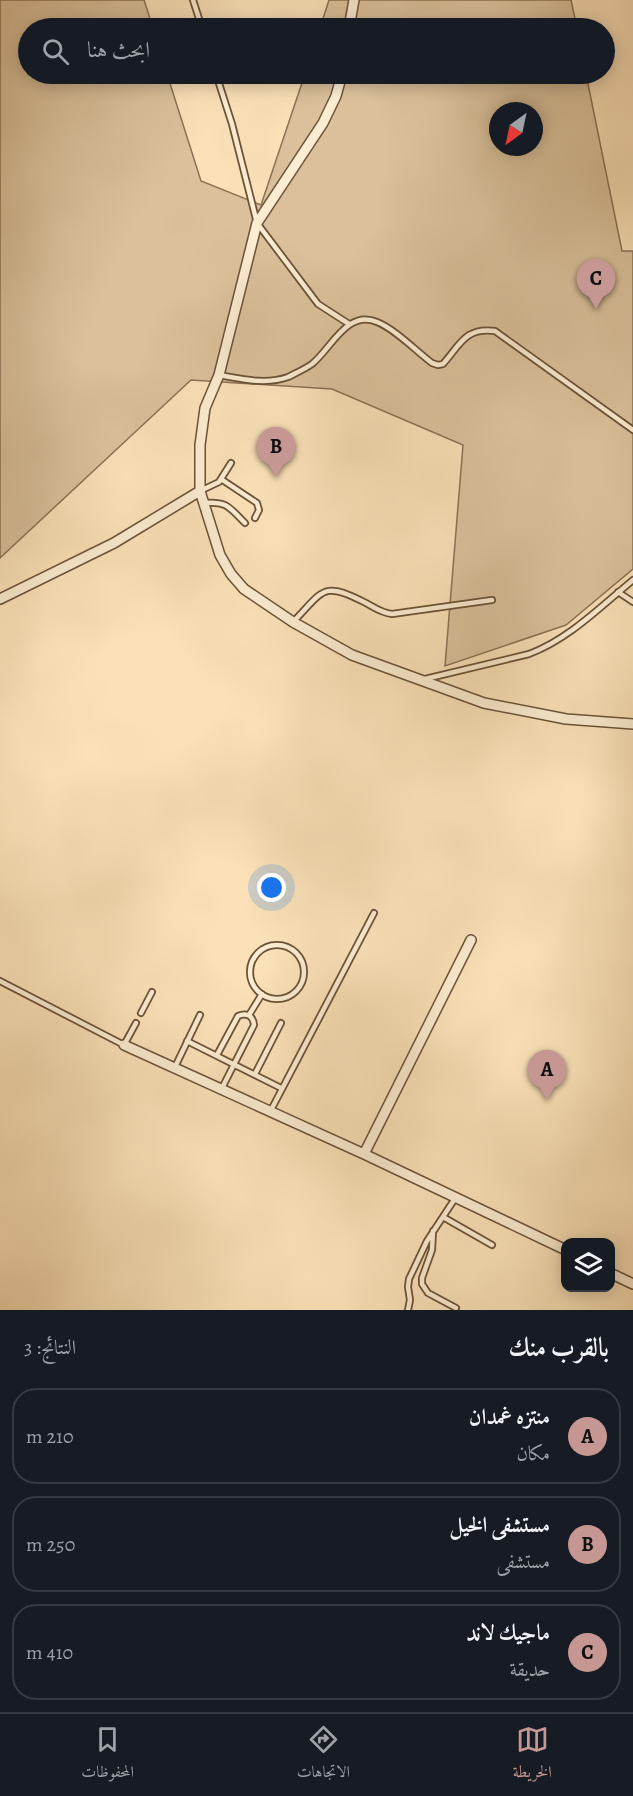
<!DOCTYPE html>
<html lang="ar">
<meta charset="utf-8">
<style>
:root{--surface:#171b24;--page:#20242c;--text:#f1f3f6;--muted:#9ea1a6;--line:#363941;--accent:#c59692}
body{margin:0;font-family:Alegreya,Amiri,serif;background:var(--page);color:var(--text);direction:rtl}
.controls{position:absolute;right:18px;bottom:18px;display:grid;overflow:hidden;border-radius:12px;box-shadow:0 3px 15px #0003}
.controls button{width:54px;height:54px;display:grid;place-items:center;padding:0;border:0;border-bottom:2px solid var(--line);background:var(--surface);color:var(--text);font:30px sans-serif}
.compass{position:absolute;left:489px;top:102px;width:54px;height:54px;border-radius:50%;background:var(--surface);box-shadow:0 3px 15px #0003;rotate:213deg}
.you{position:absolute;left:272px;top:888px;width:21px;height:21px;margin:-15px;border:4px solid #fff;border-radius:50%;background:#1a73e8;box-shadow:0 0 0 9px #1a73e833}
.badge{display:grid;place-items:center;width:39px;height:39px;border-radius:50%;background:var(--accent);color:#111;font-size:20px;font-weight:700}
.pin{position:absolute;translate:-50% -50px;filter:drop-shadow(0 2px 3px #0008)}
.pin::after{content:'';position:absolute;top:32px;width:21px;height:18px;background:inherit;clip-path:polygon(0 0,100% 0,50% 100%)}
.list{margin:0;padding:0;list-style:none}
h2{display:flex;justify-content:space-between;align-items:center;height:78px;margin:0;padding:0 24px;font-size:26px}
h2 small{font-size:20px;font-weight:400;color:var(--muted)}
.list li{display:grid;grid-template-columns:39px 1fr auto;gap:18px;align-items:center;box-sizing:border-box;height:96px;margin:0 12px 12px;padding:0 12px;border:2px solid var(--line);border-radius:24px}
.list b{display:block;font-size:22px;white-space:nowrap}
.list p{margin:0;font-size:20px;white-space:nowrap;color:var(--muted)}
.list em{font-size:20px;font-style:normal;color:var(--muted)}
.icon{flex:none;width:33px;height:33px;fill:none;stroke:currentColor;stroke-width:2;stroke-linecap:round;stroke-linejoin:round}
.map{position:relative;flex:none;width:633px;height:1310px;overflow:hidden;direction:ltr}
.search{position:absolute;background:var(--surface);box-shadow:0 3px 15px #0003;left:18px;right:18px;top:18px;height:66px;display:flex;align-items:center;gap:15px;box-sizing:border-box;padding:0 21px;border-radius:33px;color:var(--muted);font-size:22px}
.sheet{height:402px;background:var(--surface)}
nav{display:flex;justify-content:space-around;align-items:center;box-sizing:border-box;height:84px;border-top:2px solid var(--line);background:var(--surface);font-size:16px;color:var(--muted)}
nav a{display:grid;justify-items:center;gap:3px}
nav .on{color:var(--accent)}
.map>svg:first-child{display:block}
</style>
<div class="map">
<svg width="633" height="1310" viewBox="0 0 633 1310">
<rect width="100%" height="100%" fill="#fae1b8"/>
<filter id="stains"><feTurbulence type="fractalNoise" baseFrequency=".00333" numOctaves="4"/><feColorMatrix values="0 0 0 0 .2 0 0 0 0 .09 0 0 0 0 .02 0 0 0 .5 -.17"/></filter>
<radialGradient id="worn" r=".72"><stop offset=".6" stop-color="#630" stop-opacity="0"/><stop offset="1" stop-color="#630" stop-opacity=".3"/></radialGradient>
<path fill="#dac19b" stroke="#8a7254" stroke-width="1.5" fill-rule="evenodd" d="M0,0H144L153,28H28V74H167L201,181L261,205L305,74H586L622,251H633V569L566,625L445,666L463,445L332,389L191,380L0,558ZM498,111H534V147H498Z
M329,0H571L577,28H320Z"/>
<g fill="none" stroke-linecap="round" stroke-linejoin="round">
<defs>
<path id="service" d="M193,0L202,28
M216,74L232,124L257,223L318,304L349,324
M219,375C242,379 266,385 288,377C296,373 305,369 312,364C331,349 347,309 377,322C395,329 416,351 432,363L438,365L443,364C460,345 465,327 495,331L633,430
M221,479L257,503L259,510L255,518
M200,491L219,482L231,463
M204,503C227,501 229,507 245,523
M618,592L633,602
M293,622C325,589 322,581 366,603C375,608 382,613 392,614L492,600
M425,679L529,654C569,639 600,607 633,580
M250 972a27 27 0 1 1 54 0a27 27 0 1 1-54 0Z
M0,981L124,1045L136,1023
M141,1013L152,992
M249,1015L262,994
M187,1041L281,1088
M217,1055L238,1016C247,1012 253,1016 254,1025L221,1090
M174,1069L200,1015
M255,1074L281,1023
M270,1112L374,913
M443,1217L492,1245
M433,1231L432,1250L422,1278V1284L428,1293L456,1308
M408,1310L410,1300L408,1287L409,1279L427,1241L456,1197"/>
<path id="minor" d="M349,28L354,0
M342,74L336,96L323,123L257,223L219,375L205,408L200,445V491L220,555L231,574L244,589L293,622L352,655L484,703L566,719L633,724
M0,599L114,543L200,491
M124,1045L364,1154L566,1250
M364,1154L471,940
M610,1273L633,1284"/>
</defs>
<use href="#service" stroke="#6b5238" stroke-width="8"/>
<use href="#minor" stroke="#6b5238" stroke-width="12"/>
<use href="#service" stroke="#fcecd1" stroke-width="4.5"/>
<use href="#minor" stroke="#fcecd1" stroke-width="9"/>
</g>
<rect width="100%" height="100%" filter="url(#stains)"/>
<rect width="100%" height="100%" fill="url(#worn)"/>
</svg>
<div class="controls">
<button><svg class="icon" aria-label="layers" viewBox="0 0 24 24"><path d="M12 4l9 5-9 5-9-5zM3 14l9 5 9-5"/></svg></button>
</div>
<svg class="compass" viewBox="-18 -18 36 36"><path d="M0-13l5 13h-10z" fill="#e53935"/><path d="M0 13l5-13h-10z" fill="#9ea1a6"/></svg>
<div class="you"></div>
<div class="pin badge" style="left:547px;top:1100px">A</div>
<div class="pin badge" style="left:276px;top:477px">B</div>
<div class="pin badge" style="left:596px;top:309px">C</div>
<div class="search"><svg class="icon" aria-label="search" viewBox="0 0 24 24"><circle cx="10" cy="10" r="6"/><path d="M15 15l6 6"/></svg>ابحث هنا</div>
</div>
<section class="sheet">
<h2>بالقرب منك<small>النتائج: 3</small></h2>
<ul class="list">
<li><span class="badge">A</span><div><b>منتزه غمدان</b><p>مكان</p></div><em>210 m</em></li>
<li><span class="badge">B</span><div><b>مستشفى الخيل</b><p>مستشفى</p></div><em>250 m</em></li>
<li><span class="badge">C</span><div><b>ماجيك لاند</b><p>حديقة</p></div><em>410 m</em></li>
</ul>
</section>
<nav>
<a class="on"><svg class="icon" aria-label="map" viewBox="0 0 24 24"><path d="M3 6l6-2 6 2 6-2v14l-6 2-6-2-6 2zM9 4v14M15 6v14"/></svg>الخريطة</a>
<a><svg class="icon" aria-label="directions" viewBox="0 0 24 24"><path d="M12 3l9 9-9 9-9-9zM9 14v-3h6M13 9l2 2-2 2"/></svg>الاتجاهات</a>
<a><svg class="icon" aria-label="saved" viewBox="0 0 24 24"><path d="M7 4h10v16l-5-4-5 4z"/></svg>المحفوظات</a>
</nav>
